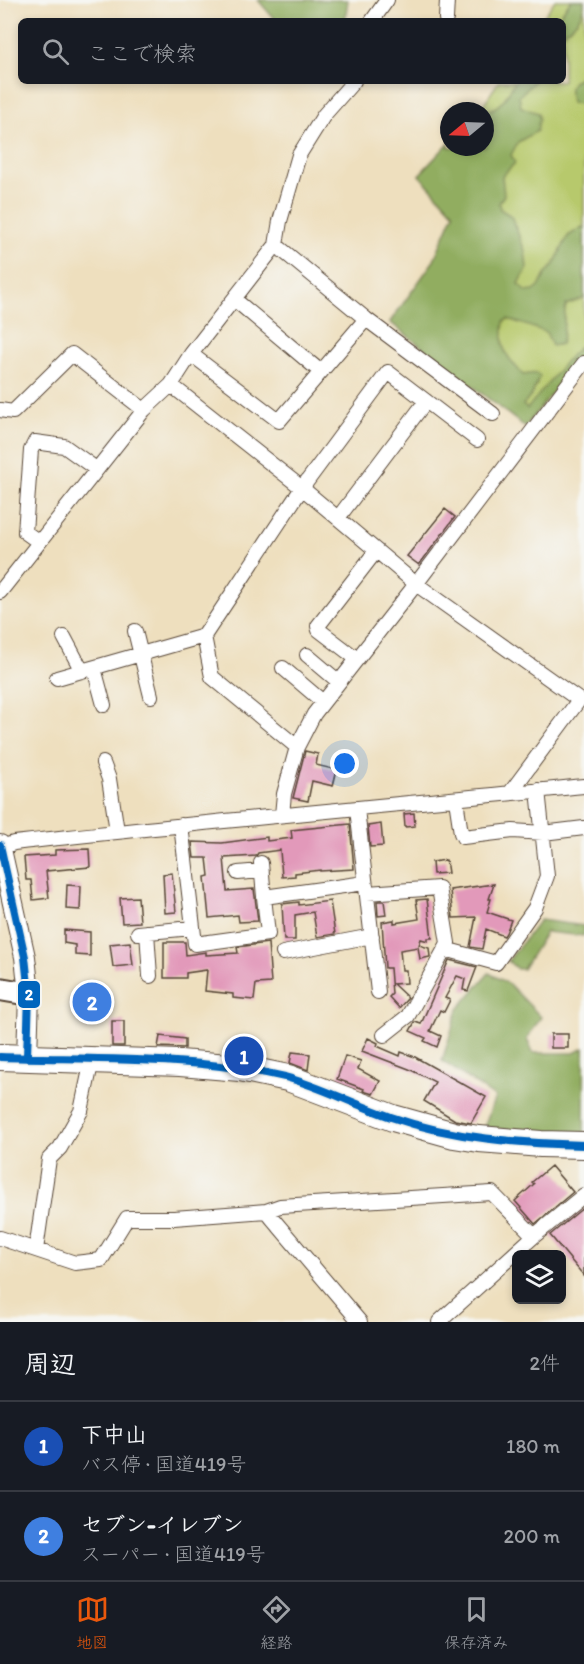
<!DOCTYPE html>
<html lang="ja">
<meta charset="utf-8">
<style>
:root{--surface:#171b24;--page:#242831;--text:#f1f3f6;--muted:#9ea1a6;--line:#363941;--accent:#ea580c}
body{margin:0;font-family:Itim,"Klee One",sans-serif;background:var(--page);color:var(--text)}
.controls{position:absolute;right:18px;bottom:18px;display:grid;overflow:hidden;border-radius:9px;box-shadow:0 3px 9px #0003}
.controls button{width:54px;height:54px;display:grid;place-items:center;padding:0;border:0;border-bottom:2px solid var(--line);background:var(--surface);color:var(--text);font:30px sans-serif}
.compass{position:absolute;left:440px;top:102px;width:54px;height:54px;border-radius:50%;background:var(--surface);box-shadow:0 3px 9px #0003;rotate:251deg}
.you{position:absolute;left:345px;top:764px;width:21px;height:21px;margin:-15px;border:4px solid #fff;border-radius:50%;background:#1a73e8;box-shadow:0 0 0 9px #1a73e833}
.badge{display:grid;place-items:center;width:39px;height:39px;border-radius:50%;background:var(--accent);color:#fff;font-size:20px;font-weight:700}
.pin{position:absolute;translate:-50% -50%;border:3px solid #fff;box-shadow:0 2px 6px #0006}
.list{margin:0;padding:0;list-style:none}
h2{display:flex;justify-content:space-between;align-items:center;height:78px;margin:0;padding:0 24px;font-size:26px}
h2 small{font-size:20px;font-weight:400;color:var(--muted)}
.list li{display:grid;grid-template-columns:39px 1fr auto;gap:18px;align-items:center;box-sizing:border-box;height:90px;padding:0 24px;border-top:2px solid var(--line)}
.list b{display:block;font-size:22px;white-space:nowrap}
.list p{margin:0;font-size:20px;white-space:nowrap;color:var(--muted)}
.list em{font-size:20px;font-style:normal;color:var(--muted)}
.icon{flex:none;width:33px;height:33px;fill:none;stroke:currentColor;stroke-width:2;stroke-linecap:round;stroke-linejoin:round}
.map{position:relative;flex:none;width:584px;height:1322px;overflow:hidden}
.search{position:absolute;background:var(--surface);box-shadow:0 3px 9px #0003;left:18px;right:18px;top:18px;height:66px;display:flex;align-items:center;gap:15px;box-sizing:border-box;padding:0 21px;border-radius:9px;color:var(--muted);font-size:22px}
.sheet{height:258px;background:var(--surface)}
nav{display:flex;justify-content:space-around;align-items:center;box-sizing:border-box;height:84px;border-top:2px solid var(--line);background:var(--surface);font-size:16px;color:var(--muted)}
nav a{display:grid;justify-items:center;gap:3px}
nav .on{color:var(--accent)}
.map>svg:first-child{display:block}
</style>
<div class="map">
<svg width="584" height="1322" viewBox="0 0 584 1322">
<rect width="100%" height="100%" fill="#f6f6f2"/>
<filter id="ink" filterUnits="userSpaceOnUse"><feTurbulence type="fractalNoise" baseFrequency=".0167" numOctaves="2"/><feDisplacementMap in="SourceGraphic" scale="12" xChannelSelector="R" yChannelSelector="G"/><feConvolveMatrix kernelMatrix="1 2 1 2 8 2 1 2 1" color-interpolation-filters="sRGB"/></filter>
<filter id="wash" filterUnits="userSpaceOnUse"><feTurbulence type="fractalNoise" baseFrequency=".008" numOctaves="4" result="noise"/><feDisplacementMap in="SourceGraphic" scale="24" xChannelSelector="R" yChannelSelector="G"/><feGaussianBlur stdDeviation="1.35" result="paint"/><feColorMatrix in="noise" values="0 0 0 0 0 0 0 0 0 0 0 0 0 0 0 0 0 1.4 0 .05"/><feComposite in="paint" operator="in"/></filter>
<g filter="url(#wash)">
<rect width="100%" height="100%" fill="#eedfbe"/>
<path fill="#b7c96c" stroke="#797a45" stroke-width="1.5" d="M555,0H584V353L525,427L390,322L433,262L454,213L419,175L449,143V147H485V111H479L499,81H563V21H541Z"/>
<path fill="#91ad60" stroke="#666c3f" stroke-width="1.5" d="M258,0H348L345,21H276Z
M571,0H584C584,16 576,23 563,33V21L556,20Z
M584,75V104L571,103C568,87 568,82 584,75Z
M515,81H535L519,96L521,107L538,113L539,119L537,131L518,142L511,155L515,163L502,176L504,195L499,203L500,209L511,216L525,251L527,268L519,284L526,292L534,291L539,287L546,273L553,266L568,236L584,226V298L566,305C563,319 565,331 561,344L552,346L546,332L508,319L504,321C500,351 504,353 523,375L536,373L540,376L531,396L523,405L527,409L571,355L584,343V353L525,427L390,322L433,262L454,213L419,175L449,143V147H485V111C501,109 508,94 515,81Z
M540,920L584,926V936L546,932L523,969H517L508,961Z
M489,973L509,984L541,1017L527,1039L533,1053H574L584,1048V1136L559,1137L484,1127L495,1097L442,1061L458,1009Z"/>
<g id="blocks">
<path fill="#e299ba" d="M445,509L455,517L419,565L407,556Z
M305,751L318,754L316,765L337,770L333,786L312,781L308,801L293,798Z
M414,813L415,826L405,827L404,814Z
M350,824L354,869L320,871V870L295,873V876L282,877L280,850L258,853L256,856L224,858L227,891L254,889L258,921L239,922L238,915L209,918L205,877L209,876L207,858H194L192,842L222,843L267,837V841L292,838L291,830Z
M381,824L383,846L370,847L368,826Z
M89,849L90,867L46,871L49,898L33,900L31,880H26L24,857L55,855V850Z
M446,860L448,873L433,874L432,862Z
M172,873L176,912L165,913L163,874Z
M494,884L489,899H491L487,912L511,920L506,933L504,936L486,929L482,949L470,947L476,917L453,918L450,890Z
M67,885L81,886L80,910L66,909Z
M138,897L140,922L122,923L120,898Z
M427,899L432,938H428V941L421,939L419,945L429,948L430,957L420,959L418,947L400,950L402,970H406L407,983L393,984L408,998L399,1008L389,997L392,994L390,968H385L382,922L394,920V923L419,919L416,900Z
M330,901L335,934L317,937L313,912L295,915V940H284L282,904L299,902V905Z
M377,901H384L386,915L378,916Z
M64,930L90,932V956L75,955V945L64,943Z
M130,942L133,965L113,967L110,944Z
M164,942H185L186,955L206,952V955L238,953L237,947L268,943L271,983L256,984L254,1000L233,998V994L205,991L207,970L186,973V978H164Z
M449,960L477,967L468,991L463,990L465,979L457,976L445,998L450,1000L444,1012L440,1010L430,1031L441,1036L437,1047L424,1041L426,1038L410,1031L415,1022L421,1024Z
M78,991L109,995L107,1014L76,1010Z
M112,1021H124V1046H112Z
M551,1034H568V1048H551Z
M160,1036L185,1039V1048L158,1047Z
M368,1038L378,1043L377,1046L400,1056L401,1052L415,1057L486,1097L471,1123L455,1120L424,1101L435,1082L409,1069L362,1051Z
M292,1052L310,1054L308,1070L290,1063Z
M345,1056L361,1061L358,1069L380,1081L373,1094L363,1091L364,1089L337,1079Z
M551,1166L573,1192L535,1224L515,1201L534,1184L532,1182Z
M584,1207V1276L550,1235Z"/>
</g>
</g>
<g filter="url(#ink)">
<use href="#blocks" fill-opacity="0" stroke="#564536" stroke-width="1.5"/>
<g fill="none" stroke-linecap="round" stroke-linejoin="round">
<defs>
<path id="street" d="M446,19L447,0
M372,21L387,0
M276,245L366,319L493,414
M234,299L321,372
M191,354L279,421L366,319
M171,385L302,488L416,584L579,700L510,793
M0,410L13,412L72,354L144,410
M338,518L426,401
M39,542L25,532L31,450L35,442L64,446L96,469
M0,592L144,410L171,385L191,354L276,245L280,221L299,155L324,115L354,81
M135,631L151,696
M204,636L212,677L297,747L284,794L282,815
M64,637L82,671
M307,655L339,682
M357,659L319,630L318,626L376,551
M94,668L104,705
M283,668L323,702
M57,678L204,636L302,488L388,372L477,440
M297,747L314,714L416,584L584,363
M103,763L109,779L117,831
M456,800L461,833L463,837L513,831L543,833L584,828
M357,809L378,992
M181,825L195,944L268,934L264,897
M1,847L14,843C204,822 394,805 584,786
M261,863L264,897L365,883
M238,873L261,871
M367,893L439,888L448,943L408,1016L384,1035
M147,932L150,976
M138,933L192,928
M445,949L496,963L535,908L547,876L538,790
M283,953L372,936
M266,1211L360,1322
M0,1238L75,1263L101,1260L127,1218H174L266,1211L280,1206L492,1193L534,1236
M36,1250L49,1159L60,1148L81,1111L92,1060
M439,1322L534,1236L584,1195"/>
<path id="secondary" d="M0,845L25,957L29,994L27,1057"/>
<path id="primary" d="M0,989L29,994"/>
<path id="highway" d="M0,1057L180,1063L240,1068L288,1078L393,1118L454,1135L479,1139L541,1144L584,1145"/>
</defs>
<use href="#street" stroke="#564536" stroke-width="16"/>
<use href="#secondary" stroke="#564536" stroke-width="22"/>
<use href="#primary" stroke="#564536" stroke-width="26"/>
<use href="#highway" stroke="#564536" stroke-width="28"/>
<use href="#street" stroke="#fff" stroke-width="14"/>
<use href="#secondary" stroke="#fff" stroke-width="20"/>
<use href="#primary" stroke="#fff" stroke-width="22"/>
<use href="#highway" stroke="#fff" stroke-width="26"/>
<defs>
<path id="bus-1" d="M0,845L25,957L29,994L27,1057
M0,1057C92,1060 196,1056 285,1077C319,1086 358,1106 391,1117C454,1139 518,1143 584,1145"/>
</defs>
<use href="#bus-1" stroke="#f6f6f2" stroke-width="12"/>
<use href="#bus-1" stroke="#0065bd" stroke-width="8"/>
</g>
</g>
<rect stroke="#f6f6f2" stroke-width="2" x="17" y="980" width="24" height="29" rx="6" fill="#0065bd"/>
<g font-size="16" text-anchor="middle" font-weight="bold" fill="#fff">
<text x="29" y="1000">2</text>
</g>
</svg>
<div class="controls">
<button><svg class="icon" aria-label="layers" viewBox="0 0 24 24"><path d="M12 4l9 5-9 5-9-5zM3 14l9 5 9-5"/></svg></button>
</div>
<svg class="compass" viewBox="-18 -18 36 36"><path d="M0-13l5 13h-10z" fill="#e53935"/><path d="M0 13l5-13h-10z" fill="#9ea1a6"/></svg>
<div class="you"></div>
<div class="pin badge" style="left:244px;top:1056px;background:#1a4fb4">1</div>
<div class="pin badge" style="left:92px;top:1002px;background:#3f7fe0">2</div>
<div class="search"><svg class="icon" aria-label="search" viewBox="0 0 24 24"><circle cx="10" cy="10" r="6"/><path d="M15 15l6 6"/></svg>ここで検索</div>
</div>
<section class="sheet">
<h2>周辺<small>2件</small></h2>
<ul class="list">
<li><span class="badge" style="background:#1a4fb4">1</span><div><b>下中山</b><p>バス停 · 国道419号</p></div><em>180 m</em></li>
<li><span class="badge" style="background:#3f7fe0">2</span><div><b>セブン-イレブン</b><p>スーパー · 国道419号</p></div><em>200 m</em></li>
</ul>
</section>
<nav>
<a class="on"><svg class="icon" aria-label="map" viewBox="0 0 24 24"><path d="M3 6l6-2 6 2 6-2v14l-6 2-6-2-6 2zM9 4v14M15 6v14"/></svg>地図</a>
<a><svg class="icon" aria-label="directions" viewBox="0 0 24 24"><path d="M12 3l9 9-9 9-9-9zM9 14v-3h6M13 9l2 2-2 2"/></svg>経路</a>
<a><svg class="icon" aria-label="saved" viewBox="0 0 24 24"><path d="M7 4h10v16l-5-4-5 4z"/></svg>保存済み</a>
</nav>
